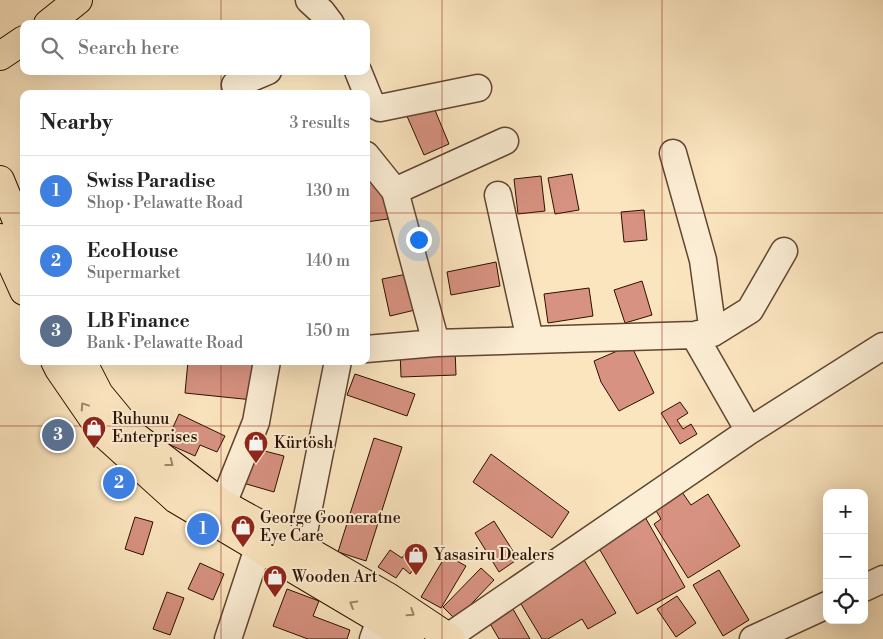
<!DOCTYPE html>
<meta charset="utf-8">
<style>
:root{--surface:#fff;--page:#f6f6f6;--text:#222;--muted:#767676;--line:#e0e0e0;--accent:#8f2418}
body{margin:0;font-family:"Libre Bodoni",serif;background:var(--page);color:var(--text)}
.controls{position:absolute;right:15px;bottom:15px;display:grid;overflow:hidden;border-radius:10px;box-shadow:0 5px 20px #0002}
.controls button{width:45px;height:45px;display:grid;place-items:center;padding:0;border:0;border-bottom:1px solid var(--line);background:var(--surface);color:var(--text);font:25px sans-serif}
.you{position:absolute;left:418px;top:239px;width:18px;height:18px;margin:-12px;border:4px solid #fff;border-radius:50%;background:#1a73e8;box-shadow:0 0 0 8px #1a73e833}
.badge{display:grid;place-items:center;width:32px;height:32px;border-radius:50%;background:var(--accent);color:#fff;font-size:16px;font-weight:700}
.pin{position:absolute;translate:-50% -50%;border:2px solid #fff;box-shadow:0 1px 5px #0006}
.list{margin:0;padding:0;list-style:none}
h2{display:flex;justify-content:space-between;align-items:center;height:65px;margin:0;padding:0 20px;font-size:21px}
h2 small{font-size:16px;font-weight:400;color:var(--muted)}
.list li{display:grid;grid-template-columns:32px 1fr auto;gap:15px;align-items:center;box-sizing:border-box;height:70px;padding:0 20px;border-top:1px solid var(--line)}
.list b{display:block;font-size:19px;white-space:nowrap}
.list p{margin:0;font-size:16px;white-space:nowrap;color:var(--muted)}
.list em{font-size:16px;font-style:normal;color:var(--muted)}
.icon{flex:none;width:28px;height:28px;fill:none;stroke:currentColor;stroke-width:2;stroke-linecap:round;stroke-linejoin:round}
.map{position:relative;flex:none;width:883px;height:639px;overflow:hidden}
.search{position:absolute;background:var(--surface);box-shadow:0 5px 20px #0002;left:20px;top:20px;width:350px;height:55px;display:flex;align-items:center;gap:12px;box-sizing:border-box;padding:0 18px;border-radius:10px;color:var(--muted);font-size:19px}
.panel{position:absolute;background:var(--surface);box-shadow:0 5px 20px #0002;left:20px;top:90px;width:350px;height:275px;border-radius:10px}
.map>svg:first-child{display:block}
</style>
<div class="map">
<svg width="883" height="639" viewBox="0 0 883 639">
<rect width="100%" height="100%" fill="#fbe5bf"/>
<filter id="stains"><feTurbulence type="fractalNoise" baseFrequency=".004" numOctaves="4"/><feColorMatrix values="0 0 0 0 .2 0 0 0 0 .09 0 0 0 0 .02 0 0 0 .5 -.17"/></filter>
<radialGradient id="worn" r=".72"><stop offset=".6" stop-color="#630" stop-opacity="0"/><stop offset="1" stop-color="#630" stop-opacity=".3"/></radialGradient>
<path fill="#d79281" stroke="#2c1000" d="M432,103L449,144L424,155L406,114Z
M572,174L579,210L555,214L548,178Z
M541,176L545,211L518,214L514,179Z
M381,178L388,219L366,222V180Z
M644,210L647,240L624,242L621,212Z
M496,262L500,286L451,295L447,272Z
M407,274L415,310L390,316L382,279Z
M642,281L652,315L625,323L614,290Z
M589,288L593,316L548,323L544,294Z
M631,345L654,393L619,411L601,382L594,361Z
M455,348L456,375L401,377L400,350Z
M188,361H257L253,400L185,393Z
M355,374L415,394L407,416L347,395Z
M680,402L688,413L677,420L683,429L691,424L697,434L680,444L661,413Z
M179,414L225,436L217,452L200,445L195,456L166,443Z
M374,438L402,447L366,561L338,552Z
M253,448L284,456L274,492L243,483Z
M491,454L569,512L552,538L473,482Z
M682,492L691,505L708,494L740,546L688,578L654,524L661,519L655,509Z
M135,517L153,522L143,555L125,549Z
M645,517L685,587L637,614L593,538Z
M494,521L518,559L499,572L475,533Z
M410,545L423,554L410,574L403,568L396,578L378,567L390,550L402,558Z
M446,555L466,566L441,608L421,597Z
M584,560L616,613L588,629L582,619L548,639H542L518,599Z
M200,563L224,574L213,600L188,589Z
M481,568L494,580L456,620L443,607Z
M719,570L749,620L723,636L693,585Z
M287,589L319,601L313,616L350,630L347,639H308L273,626Z
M167,592L184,598L170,635L153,629Z
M677,596L696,623L676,637L657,609Z
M509,602L530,639H499L485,615Z"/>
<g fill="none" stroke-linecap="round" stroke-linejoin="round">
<defs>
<path id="minor" d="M309,0L322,12L331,24
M358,71L371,103L380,108L478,88
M235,85L268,71
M673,153L703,260L713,333
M366,155L395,191L436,343
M395,191L505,141
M498,195L530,340
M698,334L713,333L750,310L784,251
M366,349L436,343L694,335L749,431
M223,504L256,422L267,361
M301,547L338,361
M864,588L883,579
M448,637L749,431L883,346
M228,639L258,548
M373,639L387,601
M753,639L827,605"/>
<path id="major" d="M48,24L78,0
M0,56L24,40
M0,180L24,238
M0,238L24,291
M55,361L59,369L103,433L176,499L380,620L410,639
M82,361L99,394L132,434L223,504L301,547L388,597L451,639"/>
</defs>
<use href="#minor" stroke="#604530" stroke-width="29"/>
<use href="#major" stroke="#2c1000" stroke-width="30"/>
<use href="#minor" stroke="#fceed5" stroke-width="26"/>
<use href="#major" stroke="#fbe5bf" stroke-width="28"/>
</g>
<defs><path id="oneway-chevron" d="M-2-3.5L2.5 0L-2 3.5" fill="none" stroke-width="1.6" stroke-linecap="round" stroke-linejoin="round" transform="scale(1.25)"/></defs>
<g stroke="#9e8569">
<use href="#oneway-chevron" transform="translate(84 406) rotate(-124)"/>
<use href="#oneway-chevron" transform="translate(170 463) rotate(38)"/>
<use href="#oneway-chevron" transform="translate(353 604) rotate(-150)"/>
<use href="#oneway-chevron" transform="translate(411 613) rotate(33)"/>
</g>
<path fill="none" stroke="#8f2418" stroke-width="1" stroke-opacity="0.55" d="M221,0V24M442,0V639M662,0V639M221,71V94M0,213H24M366,213H883M221,361V639M0,426H883"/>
<defs>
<symbol id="shop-pin" viewBox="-11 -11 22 30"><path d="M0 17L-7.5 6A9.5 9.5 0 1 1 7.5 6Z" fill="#8f2418" stroke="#fceed5"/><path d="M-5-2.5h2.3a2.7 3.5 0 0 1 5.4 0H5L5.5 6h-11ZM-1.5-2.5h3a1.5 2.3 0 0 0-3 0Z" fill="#fff"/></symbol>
</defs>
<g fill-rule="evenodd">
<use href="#shop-pin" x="80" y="414" width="28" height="38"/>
<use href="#shop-pin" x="242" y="429" width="28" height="38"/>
<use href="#shop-pin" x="229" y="513" width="28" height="38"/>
<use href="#shop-pin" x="402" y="541" width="28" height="38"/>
<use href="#shop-pin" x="261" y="563" width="28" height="38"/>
</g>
<g text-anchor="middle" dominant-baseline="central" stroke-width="4" stroke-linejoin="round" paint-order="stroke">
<g font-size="16" fill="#2c1000" stroke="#fceed5" text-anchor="start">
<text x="112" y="419">Ruhunu<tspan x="112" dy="18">Enterprises</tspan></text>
<text x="274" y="443">Kürtösh</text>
<text x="260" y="518">George Gooneratne<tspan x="260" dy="18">Eye Care</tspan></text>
<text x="434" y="555">Yasasiru Dealers</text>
<text x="292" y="577">Wooden Art</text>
</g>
</g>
<rect width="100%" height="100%" filter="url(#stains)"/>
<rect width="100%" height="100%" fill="url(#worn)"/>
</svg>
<div class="controls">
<button>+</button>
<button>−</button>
<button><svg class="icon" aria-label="locate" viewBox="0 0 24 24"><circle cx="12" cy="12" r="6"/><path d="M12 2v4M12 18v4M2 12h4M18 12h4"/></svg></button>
</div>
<div class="you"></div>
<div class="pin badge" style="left:203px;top:529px;background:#3f7fe0">1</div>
<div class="pin badge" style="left:119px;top:483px;background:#3f7fe0">2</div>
<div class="pin badge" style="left:58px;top:435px;background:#5c6f8a">3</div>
<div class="search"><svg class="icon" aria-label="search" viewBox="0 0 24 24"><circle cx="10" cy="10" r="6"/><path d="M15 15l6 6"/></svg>Search here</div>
<section class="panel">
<h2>Nearby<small>3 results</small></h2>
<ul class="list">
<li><span class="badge" style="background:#3f7fe0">1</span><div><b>Swiss Paradise</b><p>Shop · Pelawatte Road</p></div><em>130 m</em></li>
<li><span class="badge" style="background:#3f7fe0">2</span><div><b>EcoHouse</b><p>Supermarket</p></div><em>140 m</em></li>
<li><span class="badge" style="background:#5c6f8a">3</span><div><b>LB Finance</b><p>Bank · Pelawatte Road</p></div><em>150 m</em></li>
</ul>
</section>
</div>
